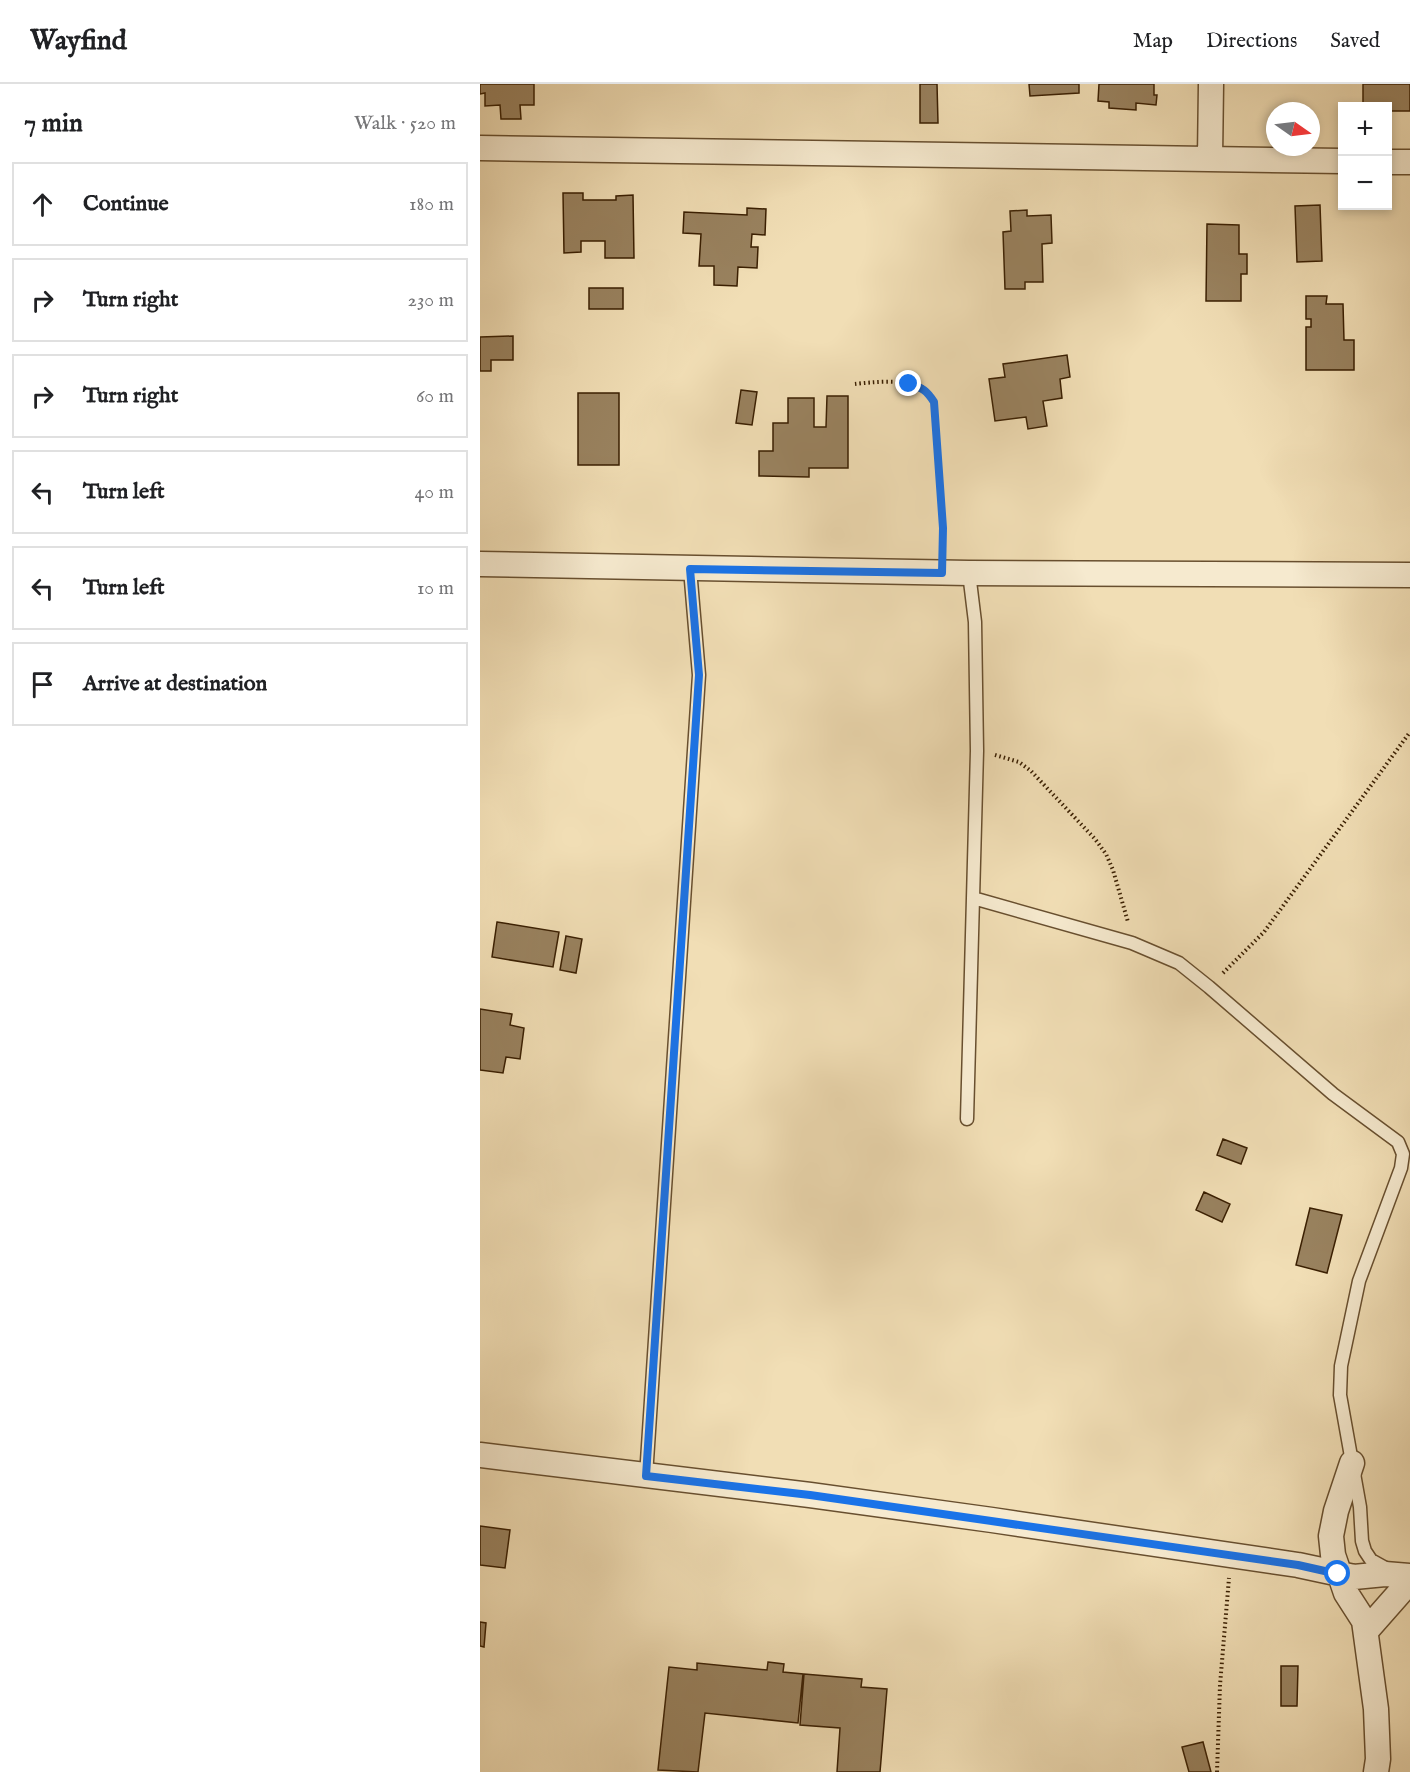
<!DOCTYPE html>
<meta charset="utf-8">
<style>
:root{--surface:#fff;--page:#f6f6f6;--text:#202124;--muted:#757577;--line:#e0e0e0}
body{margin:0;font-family:"IM FELL English",serif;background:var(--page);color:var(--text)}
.controls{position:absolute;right:18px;top:18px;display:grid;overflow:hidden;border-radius:0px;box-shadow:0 3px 9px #0003}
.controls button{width:54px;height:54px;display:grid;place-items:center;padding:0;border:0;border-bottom:2px solid var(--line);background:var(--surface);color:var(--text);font:30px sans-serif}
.compass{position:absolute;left:786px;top:18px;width:54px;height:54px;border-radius:50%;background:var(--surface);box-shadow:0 3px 9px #0003;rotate:104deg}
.stop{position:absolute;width:18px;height:18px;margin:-14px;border:4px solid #1a73e8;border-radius:50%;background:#fff}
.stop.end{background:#1a73e8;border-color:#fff;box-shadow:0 2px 6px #0008}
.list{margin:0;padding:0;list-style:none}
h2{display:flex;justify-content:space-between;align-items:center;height:78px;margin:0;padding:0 24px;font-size:26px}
h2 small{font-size:20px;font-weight:400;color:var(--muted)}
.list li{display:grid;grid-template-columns:39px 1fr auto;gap:18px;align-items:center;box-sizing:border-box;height:84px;margin:0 12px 12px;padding:0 12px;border:2px solid var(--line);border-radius:0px}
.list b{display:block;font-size:22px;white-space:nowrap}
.list em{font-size:20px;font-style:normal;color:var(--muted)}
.icon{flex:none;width:33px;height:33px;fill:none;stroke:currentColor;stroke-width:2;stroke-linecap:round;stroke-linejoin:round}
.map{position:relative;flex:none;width:930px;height:1688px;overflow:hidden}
header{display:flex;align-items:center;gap:36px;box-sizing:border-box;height:84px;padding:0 30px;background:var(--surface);border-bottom:2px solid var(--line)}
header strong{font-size:28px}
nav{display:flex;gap:33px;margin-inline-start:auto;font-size:21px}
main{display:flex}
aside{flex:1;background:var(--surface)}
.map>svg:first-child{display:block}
</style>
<header>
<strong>Wayfind</strong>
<nav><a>Map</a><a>Directions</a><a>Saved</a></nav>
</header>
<main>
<aside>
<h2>7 min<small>Walk · 520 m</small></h2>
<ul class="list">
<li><svg class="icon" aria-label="ahead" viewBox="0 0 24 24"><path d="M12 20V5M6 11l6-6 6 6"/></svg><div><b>Continue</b></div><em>180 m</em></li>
<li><svg class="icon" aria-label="right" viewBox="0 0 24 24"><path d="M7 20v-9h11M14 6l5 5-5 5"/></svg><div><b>Turn right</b></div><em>230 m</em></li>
<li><svg class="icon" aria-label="right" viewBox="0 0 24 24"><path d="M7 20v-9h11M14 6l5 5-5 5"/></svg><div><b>Turn right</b></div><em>60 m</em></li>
<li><svg class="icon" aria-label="left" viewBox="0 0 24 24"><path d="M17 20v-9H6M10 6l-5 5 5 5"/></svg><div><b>Turn left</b></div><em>40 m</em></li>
<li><svg class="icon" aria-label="left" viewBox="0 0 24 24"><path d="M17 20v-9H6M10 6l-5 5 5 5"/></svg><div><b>Turn left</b></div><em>10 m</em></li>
<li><svg class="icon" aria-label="arrive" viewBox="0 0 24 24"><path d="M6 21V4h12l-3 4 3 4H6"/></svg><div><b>Arrive at destination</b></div></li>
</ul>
</aside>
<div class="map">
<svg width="930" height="1688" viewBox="0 0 930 1688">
<rect width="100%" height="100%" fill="#f1deb5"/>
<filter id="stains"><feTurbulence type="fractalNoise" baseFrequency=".00333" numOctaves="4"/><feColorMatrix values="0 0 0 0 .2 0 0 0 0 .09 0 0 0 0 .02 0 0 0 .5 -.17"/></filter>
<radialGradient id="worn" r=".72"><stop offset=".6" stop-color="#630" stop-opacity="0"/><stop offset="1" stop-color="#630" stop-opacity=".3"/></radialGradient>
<path fill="#99825f" stroke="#3a1f02" stroke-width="1.5" d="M0,0H54V21H40L41,35H21L20,21L5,22V9L0,10Z
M440,0H457L458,39H440Z
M549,0H599V9L550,12Z
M619,0H674V11H677L676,21L656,19V26L629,24V18L618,17Z
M883,0H930V27H908V22H883Z
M83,109H103V116H136V112L153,111L154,174H125V157H101V168L84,169Z
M840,121L842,177L817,178L815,122Z
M267,124L286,125L285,151L272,150L271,163H278L277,184L258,183L257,202L234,201V182H219L221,150L203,149L204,128L267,131Z
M547,126V132L571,131L572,159L562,160L563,198H545V205H525L523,148L531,147L530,127Z
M727,140L759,141V170H767V190H761V217H726Z
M109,204H143V225H109Z
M826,212H847L846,220H863L864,256H874V286H826V243H831V235H826Z
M33,252V276H11V287H0V253Z
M587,271L590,293L580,295L582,314L563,317L567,342L548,345L546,333L515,337L509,295L525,293L523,280Z
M261,306L277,308L272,341L256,339Z
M98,309H139V381H98Z
M347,312H368V384H329V393L279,392V367H293V339H308V314H334V343H346Z
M17,838L79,848L73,883L12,873Z
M86,852L102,855L96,889L80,886Z
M0,925L32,930L30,941L44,944L40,975L26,973L23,989L0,986Z
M743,1055L767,1064L761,1080L737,1071Z
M724,1108L750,1120L742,1138L716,1126Z
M830,1124L862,1131L847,1189L816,1181Z
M0,1442L30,1446L25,1484L0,1481Z
M0,1538L6,1539L4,1563L0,1562Z
M288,1578L304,1580L303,1588L323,1590L318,1639L225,1629L218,1688L178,1686L189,1583L217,1586V1579L287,1586Z
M801,1582H818L817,1622H801Z
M324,1590L382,1595L381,1603L407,1605L400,1688H357L360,1644L320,1641Z
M723,1658L731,1688H709L702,1663Z"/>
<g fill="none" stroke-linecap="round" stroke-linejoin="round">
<defs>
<path id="lane" d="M493,814L652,859L699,879L729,903L853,1010L918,1058L923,1070L921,1084L879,1197L861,1282L860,1311L880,1423L882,1457L885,1467L891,1476L909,1486
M487,1035L497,667L495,538L489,489
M166,1392L219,591L210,485"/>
<path id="street" d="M0,64L862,77
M730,74L731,0
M908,78H930
M0,480L489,489L930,491
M0,1371L330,1411L512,1436L818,1481L874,1493L905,1490L930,1492
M872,1379L856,1427L851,1452L853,1471L866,1509L884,1537L896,1625L898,1675L896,1688
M886,1547L930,1497"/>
</defs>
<use href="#lane" stroke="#684f2f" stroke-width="15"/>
<use href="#street" stroke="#684f2f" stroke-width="27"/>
<path stroke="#3a1f02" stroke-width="4" stroke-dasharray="1.5 3" stroke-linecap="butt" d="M375,300C392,298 426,295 442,303C448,307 451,312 454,318L463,444V464
M515,671L539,678L551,687L615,755L626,770L633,786L648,838
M743,889L784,848L930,648
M737,1688L740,1601L749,1494"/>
<use href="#lane" stroke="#f6eacf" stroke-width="12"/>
<use href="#street" stroke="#f6eacf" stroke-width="24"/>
</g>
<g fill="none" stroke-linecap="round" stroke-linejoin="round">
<path stroke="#1a73e8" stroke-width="8" d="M429,300C442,303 447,307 454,318L463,444L462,489L210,485L219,591L166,1392L330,1411L818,1481L858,1490"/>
</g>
<rect width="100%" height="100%" filter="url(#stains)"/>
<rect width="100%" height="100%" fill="url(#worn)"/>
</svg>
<div class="controls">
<button>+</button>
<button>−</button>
</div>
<svg class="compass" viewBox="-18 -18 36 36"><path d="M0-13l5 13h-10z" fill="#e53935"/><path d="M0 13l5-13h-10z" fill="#757577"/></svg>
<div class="stop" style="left:858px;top:1490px"></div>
<div class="stop end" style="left:429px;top:300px"></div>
</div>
</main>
